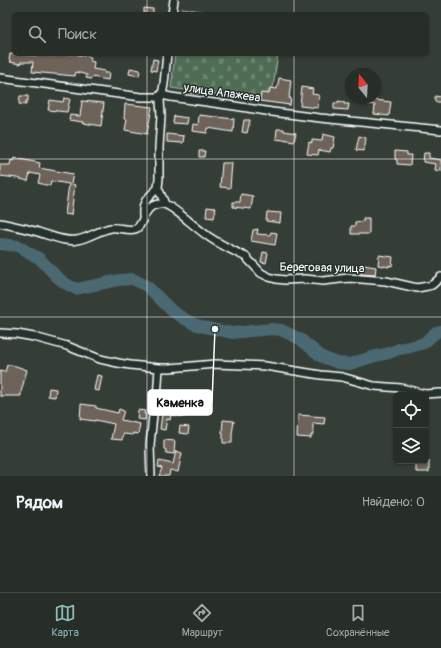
<!DOCTYPE html>
<html lang="ru">
<meta charset="utf-8">
<style>
:root{--surface:#272e28;--page:#333a34;--text:#f1f3f6;--muted:#a4a8a8;--line:#434a45;--accent:#8bbbb9}
body{margin:0;font-family:Pangolin,sans-serif;background:var(--page);color:var(--text)}
.controls{position:absolute;right:12px;bottom:12px;display:grid;overflow:hidden;border-radius:6px;box-shadow:0 1px 3px #0004}
.controls button{width:36px;height:36px;display:grid;place-items:center;padding:0;border:0;border-bottom:1px solid var(--line);background:var(--surface);color:var(--text);font:20px sans-serif}
.compass{position:absolute;left:345px;top:68px;width:36px;height:36px;border-radius:50%;background:var(--surface);box-shadow:0 1px 3px #0004;rotate:342deg}
.list{margin:0;padding:0;list-style:none}
h2{display:flex;justify-content:space-between;align-items:center;height:52px;margin:0;padding:0 16px;font-size:17px}
h2 small{font-size:13px;font-weight:400;color:var(--muted)}
.icon{flex:none;width:22px;height:22px;fill:none;stroke:currentColor;stroke-width:2;stroke-linecap:round;stroke-linejoin:round}
.map{position:relative;flex:none;width:441px;height:476px;overflow:hidden}
.search{position:absolute;background:var(--surface);box-shadow:0 1px 3px #0004;left:12px;right:12px;top:12px;height:44px;display:flex;align-items:center;gap:10px;box-sizing:border-box;padding:0 14px;border-radius:6px;color:var(--muted);font-size:15px}
.sheet{height:116px;background:var(--surface)}
nav{display:flex;justify-content:space-around;align-items:center;box-sizing:border-box;height:56px;border-top:1px solid var(--line);background:var(--surface);font-size:11px;color:var(--muted)}
nav a{display:grid;justify-items:center;gap:2px}
nav .on{color:var(--accent)}
.map>svg:first-child{display:block}
</style>
<div class="map">
<svg width="441" height="476" viewBox="0 0 441 476">
<defs>
<pattern id="cemetery-stones" width="16" height="16" patternUnits="userSpaceOnUse"><rect width="16" height="16" fill="#506d55"/><path d="M2 7V4a2 2 0 0 1 4 0v3zM10 15v-3a2 2 0 0 1 4 0v3z" fill="#6a836e"/></pattern>
</defs>
<rect width="100%" height="100%" fill="#343d36"/>
<filter id="ink" filterUnits="userSpaceOnUse"><feTurbulence type="fractalNoise" baseFrequency=".025" numOctaves="2"/><feDisplacementMap in="SourceGraphic" scale="8" xChannelSelector="R" yChannelSelector="G"/><feConvolveMatrix kernelMatrix="1 2 1 2 8 2 1 2 1" color-interpolation-filters="sRGB"/></filter>
<g filter="url(#ink)">
<path fill="url(#cemetery-stones)" stroke="#a8b6aa" d="M182,8L220,14H181Z
M175,54H278L273,88H270L268,102L171,88Z"/>
<g fill="none" stroke-linecap="round" stroke-linejoin="round">
<path stroke="#4c6972" stroke-width="12" d="M0,244L18,246L31,254L39,258L55,275L62,281L68,285L76,289L119,280L133,279L148,287L172,311L183,318L194,324L204,327L232,333L271,329L281,330L300,339L322,357L338,363L350,364L372,357L389,353L399,349L410,347L424,343L436,332L441,331"/>
</g>
<path fill="#6e6358" stroke="#fff" d="M144,8L153,9V14H144Z
M10,54L40,56V55L55,56V54H78V55L91,57L90,61L94,62L93,69L105,71L104,73H109L108,80L92,77L91,79L86,78L87,75L76,72L75,76L32,72L33,62H21L20,64L10,62L11,61L9,60Z
M153,59L158,60L156,71L151,70Z
M130,68L140,70L139,76L129,74Z
M279,78L291,80L289,98H291L290,105L260,101L261,93L269,94L270,88L277,89Z
M191,86L201,87L200,94L190,93Z
M302,87L313,89L312,94L319,95L318,108L300,106Z
M20,96H28V101H26V105L19,104Z
M435,96L441,97V102H435Z
M64,98L70,99L67,112L48,110L50,100L63,102Z
M362,98H375V100L391,102L389,116L374,114L375,105L361,103Z
M82,101L104,103L101,126L83,123V122L69,120L70,115L80,116Z
M338,101L344,102V104H349L348,110L334,109V103H338Z
M125,104L152,107L147,134L125,130L127,119H124Z
M199,115L234,119L233,132L208,128L207,133L192,131L193,124L198,125Z
M174,116L188,118L187,124L173,123Z
M244,120H250L247,133L242,132Z
M277,129H284V131L296,133L294,141L282,139V140L276,139Z
M167,134L184,136L183,143L167,142Z
M323,134L335,137L333,148H331L330,152L319,150L318,155L307,154L309,142L312,143V140L322,141Z
M359,136L366,138L364,151L356,150Z
M199,151H205L204,157H199Z
M395,151L407,152V155H411L410,165L397,164V160L395,159Z
M424,153H429V158L441,160V171L435,170L436,164L423,162Z
M14,158L40,163L39,168L73,174L71,184L75,185L71,215L65,214L69,184L51,181L50,186L38,183L40,175L30,173L28,181L17,178L0,176V165H10L11,160L13,161Z
M222,163H232L230,188L220,187Z
M241,194L253,196L251,209L233,207V202H240Z
M207,207L216,208L214,218L206,217Z
M267,212L281,213L280,223L266,221Z
M363,218H369V234H351V226H355V222L363,221Z
M258,229L257,234L270,235L271,232L277,233L275,245L251,241L253,230Z
M263,252L268,253L266,263L261,262Z
M379,255L393,257L392,266L389,265V267L378,265Z
M363,265L376,267L375,275L361,274Z
M7,365L16,366L27,370L21,392V396H0V371L5,372Z
M97,375L102,376L99,391L94,390Z
M49,388L56,389L55,397L48,396Z
M170,401L187,404L185,417L171,415L170,420L167,419L165,430L160,429L163,406L169,407Z
M81,404L96,406V408L118,413L119,409L124,411L121,420L140,424L138,434L133,433V435L123,434L122,440L111,439L114,424L95,420V421L80,419Z
M138,410L145,411L144,414H146L145,420L137,419Z
M298,415L325,417L324,424L313,423V435H311V438L297,437Z
M223,420L234,421L232,434V443H223V433H222Z
M180,426L189,427L188,434L179,433Z
M164,440L175,441L174,454L166,453V450L164,449Z
M176,451L182,453L178,472L170,470L169,476H159L162,468L158,467L159,461L173,464Z
M416,461H429V472H416Z"/>
<g fill="none" stroke-linecap="round" stroke-linejoin="round">
<defs>
<path id="street" d="M172,14L174,0
M0,78L141,97H156L162,95L171,97L235,106L272,112L320,118L441,130
M158,188L159,178V147L161,116L160,100L162,95L164,84L167,54
M143,216C142,200 148,198 158,188L165,204
M0,223C15,226 30,229 44,234C55,237 65,242 77,240C89,238 99,230 111,228C119,227 128,231 135,229C145,226 142,203 162,204C169,204 175,211 180,214C190,222 199,230 209,237C221,245 234,251 246,257L261,273L269,277L276,279L285,280L305,279L323,281L349,278L386,281L417,288L428,286L432,285L441,277
M0,333L17,334L34,337L67,346L100,359L118,363L130,365L159,368H170L215,364L265,366L321,375L342,377L374,386L401,388L425,394L441,393
M151,476L150,445L153,415L157,399L159,368"/>
</defs>
<use href="#street" stroke="#fff" stroke-width="10"/>
<use href="#street" stroke="#26332d" stroke-width="7"/>
</g>
</g>
<path fill="none" stroke="#fff" stroke-width="1" stroke-opacity="0.55" d="M147,0V14M294,0V14M147,54V476M294,54V476M0,159H441M0,317H441"/>
<g text-anchor="middle" dominant-baseline="central" stroke-width="3" stroke-linejoin="round" paint-order="stroke">
<g font-size="12" fill="#fff" stroke="#26332d">
<text transform="translate(222 93) rotate(8)">улица Апажева</text>
<text transform="translate(322 268) rotate(1)">Береговая улица</text>
</g>
</g>
<path fill="none" stroke="#fff" stroke-width="1.5" d="M215 329L212 402"/>
<circle fill="#fff" stroke="#26332d" stroke-width="1.5" cx="215" cy="329" r="4"/>
<rect fill="#fff" stroke="#fff" stroke-width="1.5" x="148" y="390" width="64" height="25" rx="4"/>
<g font-size="13" text-anchor="middle" font-weight="bold" fill="#111">
<text x="180" y="407">Каменка</text>
</g>
</svg>
<div class="controls">
<button><svg class="icon" aria-label="locate" viewBox="0 0 24 24"><circle cx="12" cy="12" r="6"/><path d="M12 2v4M12 18v4M2 12h4M18 12h4"/></svg></button>
<button><svg class="icon" aria-label="layers" viewBox="0 0 24 24"><path d="M12 4l9 5-9 5-9-5zM3 14l9 5 9-5"/></svg></button>
</div>
<svg class="compass" viewBox="-18 -18 36 36"><path d="M0-13l5 13h-10z" fill="#e53935"/><path d="M0 13l5-13h-10z" fill="#a4a8a8"/></svg>
<div class="search"><svg class="icon" aria-label="search" viewBox="0 0 24 24"><circle cx="10" cy="10" r="6"/><path d="M15 15l6 6"/></svg>Поиск</div>
</div>
<section class="sheet">
<h2>Рядом<small>Найдено: 0</small></h2>
<ul class="list">
</ul>
</section>
<nav>
<a class="on"><svg class="icon" aria-label="map" viewBox="0 0 24 24"><path d="M3 6l6-2 6 2 6-2v14l-6 2-6-2-6 2zM9 4v14M15 6v14"/></svg>Карта</a>
<a><svg class="icon" aria-label="directions" viewBox="0 0 24 24"><path d="M12 3l9 9-9 9-9-9zM9 14v-3h6M13 9l2 2-2 2"/></svg>Маршрут</a>
<a><svg class="icon" aria-label="saved" viewBox="0 0 24 24"><path d="M7 4h10v16l-5-4-5 4z"/></svg>Сохранённые</a>
</nav>
